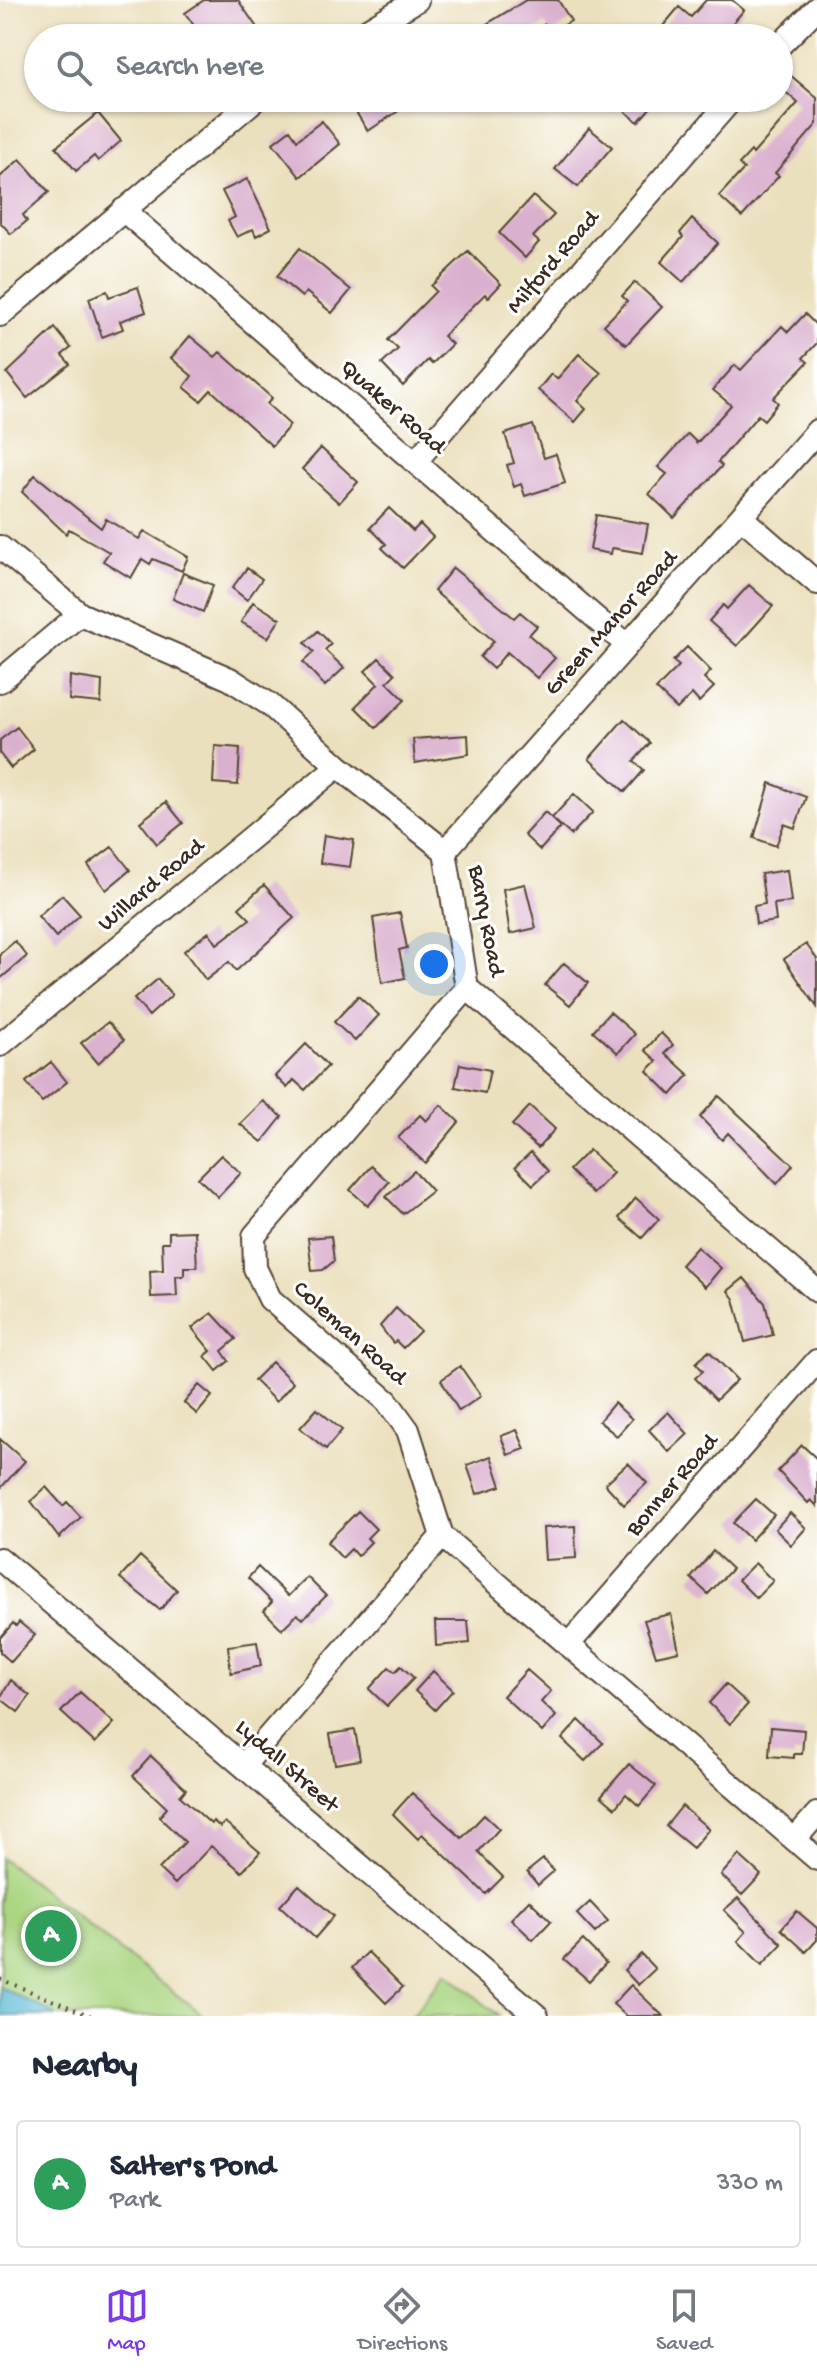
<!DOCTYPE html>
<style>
:root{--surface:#fff;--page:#f6f6f7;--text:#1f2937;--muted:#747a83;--line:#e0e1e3;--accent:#7c3aed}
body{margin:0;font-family:"Gochi Hand",sans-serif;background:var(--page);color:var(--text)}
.you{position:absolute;left:434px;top:964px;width:28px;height:28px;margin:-20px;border:6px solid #fff;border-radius:50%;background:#1a73e8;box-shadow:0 0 0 12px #1a73e833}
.badge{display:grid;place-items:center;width:52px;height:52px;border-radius:50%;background:var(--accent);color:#fff;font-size:26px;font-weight:700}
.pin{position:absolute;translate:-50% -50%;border:4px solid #fff;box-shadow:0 2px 8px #0006}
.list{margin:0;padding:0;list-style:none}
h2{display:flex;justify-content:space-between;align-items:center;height:104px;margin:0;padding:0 32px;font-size:34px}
h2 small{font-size:26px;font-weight:400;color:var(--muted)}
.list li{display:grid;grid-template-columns:52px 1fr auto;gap:24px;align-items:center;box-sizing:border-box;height:128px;margin:0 16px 16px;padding:0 16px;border:2px solid var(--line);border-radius:8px}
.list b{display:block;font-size:30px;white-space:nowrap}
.list p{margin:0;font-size:26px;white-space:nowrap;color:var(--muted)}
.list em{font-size:26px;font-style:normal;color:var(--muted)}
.icon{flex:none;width:44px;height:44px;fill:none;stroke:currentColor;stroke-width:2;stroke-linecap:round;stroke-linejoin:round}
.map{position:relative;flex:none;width:817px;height:2016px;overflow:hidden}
.search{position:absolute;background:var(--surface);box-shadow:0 2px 6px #0004;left:24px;right:24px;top:24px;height:88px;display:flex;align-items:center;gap:20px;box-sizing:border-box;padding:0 28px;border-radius:44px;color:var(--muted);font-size:30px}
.sheet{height:248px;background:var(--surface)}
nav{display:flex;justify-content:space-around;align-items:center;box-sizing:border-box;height:112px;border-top:2px solid var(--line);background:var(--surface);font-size:22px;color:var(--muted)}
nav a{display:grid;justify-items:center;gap:4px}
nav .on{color:var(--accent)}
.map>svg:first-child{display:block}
</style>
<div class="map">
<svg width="817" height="2016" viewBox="0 0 817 2016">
<rect width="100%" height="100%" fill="#fff"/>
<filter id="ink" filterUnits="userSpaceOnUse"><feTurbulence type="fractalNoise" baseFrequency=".0125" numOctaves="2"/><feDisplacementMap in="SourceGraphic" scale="16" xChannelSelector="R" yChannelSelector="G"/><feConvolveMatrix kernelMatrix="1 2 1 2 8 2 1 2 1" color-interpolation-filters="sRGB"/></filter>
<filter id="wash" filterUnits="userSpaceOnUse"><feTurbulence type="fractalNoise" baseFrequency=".006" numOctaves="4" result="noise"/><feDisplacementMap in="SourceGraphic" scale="32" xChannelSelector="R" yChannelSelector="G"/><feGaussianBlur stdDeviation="1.8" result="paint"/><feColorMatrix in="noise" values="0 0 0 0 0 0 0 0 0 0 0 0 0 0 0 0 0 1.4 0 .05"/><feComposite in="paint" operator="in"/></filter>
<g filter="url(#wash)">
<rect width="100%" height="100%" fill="#ebe0bd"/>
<path fill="#aad581" stroke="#728050" stroke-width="2" d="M0,1857L204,2016H0Z
M446,1972L499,2016H412Z"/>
<path fill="#55b8d3" stroke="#487178" stroke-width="2" d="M0,1987L58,2016H0Z"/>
<g id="blocks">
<path fill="#dab0cf" d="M204,0H238L258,29L246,38H203L185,13Z
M526,0H558L571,21L551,33L545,24L523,38H464Z
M706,0H732L744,10L720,38H677L663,26L679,7L691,17Z
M782,68L817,98V124L775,173L779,176L742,217L719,196L744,169L739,164L751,151L753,154L798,103L779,86Z
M347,98H418L368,131Z
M610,98H659L638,122Z
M98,113L121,141L98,161L94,156L76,171L56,147Z
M322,121L340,144L300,177L273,143L290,130L297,140Z
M589,128L612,147L578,187L555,169Z
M20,159L49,192L23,215L27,221L11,234L0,222V177Z
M247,179L271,228L256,236L253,229L237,237L228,221L235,217L222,191Z
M533,196L554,215L533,237L539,242L525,258L499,233Z
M692,219L718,243L683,282L661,262L683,237L680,233Z
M300,248L351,290L332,313L306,292L302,297L277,276Z
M468,251L501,284L488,298L485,294L443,336L452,344L432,364L428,360L403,386L382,364L398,349L388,340L436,291L431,286Z
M635,282L662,307L626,345L604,325L627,301L622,296Z
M138,287L146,312L120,321L123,329L102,337L89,298L107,291L109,297Z
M805,314L817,326V343L803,358L808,362L773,398L778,403L764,420L758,415L718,462L722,466L674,518L649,494L667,474L658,467L688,434L697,443L731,405L713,390L735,365L741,370L782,326L788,332Z
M55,328L71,348L62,355L70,364L27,398L7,373Z
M190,336L215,357L220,352L272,398L267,404L290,425L272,446L211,390L201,401L184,387L192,376L171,358Z
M579,354L601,373L577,401L586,409L575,422L538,390L551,374L557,379Z
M533,425L544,458L556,454L565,483L525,496L521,484L514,487L507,465L514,463L505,434Z
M321,448L358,482L339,503L302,469Z
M35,475L101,528L106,519L139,539L144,531L188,557L182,571L153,559L150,564L142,559L131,578L103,561L109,552L69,529L66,534L22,492Z
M389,508L413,531L420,524L433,537L403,568L382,548L386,544L370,528Z
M596,515L648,524L643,553L612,548L611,554L590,550Z
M247,568L262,579L247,600L232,588Z
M453,568L514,618L520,612L537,626L529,635L555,658L537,678L507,652L493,669L480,657L494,641L434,591Z
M183,573L213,585L203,612L173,599Z
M749,585L773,606L737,646L709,621L723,605L727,609Z
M253,602L280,619L268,638L241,622Z
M318,631L331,644L325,650L344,668L325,686L303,662L314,652L305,643Z
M687,647L711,671L704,678L714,687L699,702L692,694L677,709L656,689L679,666L673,661Z
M379,658L395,674L387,682L405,700L376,728L355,707L378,684L365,671Z
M70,676L102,681L101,703L69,700Z
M624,719L650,743L634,761L644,770L625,792L589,759Z
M17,727L34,749L11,768L0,754V740Z
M468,735L469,754L415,763L413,739Z
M215,746L240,748L238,785L213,783Z
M770,783L806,797L795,828L784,824L776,846L754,838Z
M574,794L593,812L571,835L552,818Z
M166,802L183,823L157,844L140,822Z
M545,812L561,827L540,850L524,835Z
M324,835L354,840L350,867L320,863Z
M112,847L130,870L106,890L88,865Z
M787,870L791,902L774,904L776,921L756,924L754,906L765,904L761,874Z
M525,884L536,928L510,934L503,889Z
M264,885L294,918L236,971L229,962L206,980L184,951L209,932L217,944L250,919L239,908Z
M62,895L80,915L56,937L38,916Z
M400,913L407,948L399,950L405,978L382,983L373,918Z
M15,941L27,956L0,979V954Z
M806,944L817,959V1007L784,959Z
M564,963L588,983L570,1005L545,985Z
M158,979L172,995L149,1016L134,999Z
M358,996L379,1015L355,1041L334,1022Z
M610,1012L635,1034L618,1053L593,1031Z
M108,1022L124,1040L98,1063L81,1043Z
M661,1033L673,1045L665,1053L689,1075L671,1095L647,1071L657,1061L645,1050Z
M306,1044L328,1066L305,1090L294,1080L287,1088L275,1076Z
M51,1062L67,1082L42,1102L26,1082Z
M460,1064L490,1070L485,1093L455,1087Z
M719,1096L793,1165L777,1184L728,1133L722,1140L700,1117Z
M263,1101L282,1117L262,1142L240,1124Z
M441,1105L459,1122L425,1163L398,1138L420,1115L426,1121Z
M530,1106L555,1129L538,1148L512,1125Z
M589,1150L613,1173L593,1194L569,1170Z
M531,1152L548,1171L533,1185L515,1167Z
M221,1155L241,1173L218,1197L198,1178Z
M371,1166L389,1182L368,1206L350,1190Z
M414,1171L432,1191L403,1214L386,1197Z
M636,1198L659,1219L642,1238L619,1218Z
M195,1231L197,1267H184V1276H176L177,1296L151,1297L150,1271L163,1270L162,1242H169V1232Z
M331,1236L334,1261L323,1270L312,1271L308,1238Z
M697,1247L721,1268L705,1287L681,1265Z
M744,1278L765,1303L773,1335L745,1342L734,1299L728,1291Z
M396,1308L420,1331L403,1348L396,1341L393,1343L380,1326Z
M212,1313L236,1339L222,1351L229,1361L217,1371L205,1356L211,1351L192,1328Z
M709,1351L737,1380L716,1400L695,1378L703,1371L696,1363Z
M272,1362L293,1383L276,1402L254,1380Z
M460,1366L481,1396L459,1411L441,1380Z
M199,1385L212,1396L197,1414L184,1403Z
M614,1403L632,1419L617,1436L599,1421Z
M317,1409L342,1430L326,1449L300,1428Z
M668,1412L688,1434L669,1452L649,1430Z
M517,1430L525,1449L508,1455L501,1436Z
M0,1439L25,1461L0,1489Z
M802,1445L817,1459V1506L811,1500L808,1503L778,1471Z
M491,1456L501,1486L477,1494L467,1465Z
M628,1463L647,1483L624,1505L605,1484Z
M46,1487L63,1506L67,1502L81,1517L59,1538L31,1501Z
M756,1499L774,1515L751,1540L733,1523Z
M358,1511L376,1529L367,1538L371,1542L357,1556L351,1549L342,1558L327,1542Z
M790,1513L806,1528L791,1545L775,1529Z
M575,1526L576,1558L545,1560L543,1528Z
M713,1551L732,1569L708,1594L691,1578Z
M140,1556L177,1590L160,1610L120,1578Z
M755,1563L773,1581L756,1598L738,1580Z
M258,1567L288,1596L307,1577L326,1596L303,1619L297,1614L282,1629L264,1611L272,1602L248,1578Z
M671,1614L679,1651L656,1656L644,1620Z
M435,1621H468L470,1643L436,1646Z
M19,1622L35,1635L11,1662L0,1652V1638L13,1623L16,1626Z
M257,1642L261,1666L231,1673L228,1646Z
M401,1666L414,1678L387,1706L369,1689L389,1667L395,1672Z
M527,1670L551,1691L541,1702L556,1716L542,1732L503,1696Z
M433,1671L453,1690L435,1710L415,1691Z
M11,1680L30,1696L18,1712L0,1698Z
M726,1684L748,1704L730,1724L709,1703Z
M80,1692L114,1723L95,1743L61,1712Z
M579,1720L603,1743L585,1761L562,1739Z
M771,1727L804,1730L802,1754H794V1758L769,1756Z
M355,1730L360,1760L335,1764L330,1734Z
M151,1756L186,1789L180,1796L211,1824L213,1821L220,1827L225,1822L260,1852L242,1872L211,1846L175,1884L159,1869L185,1842L159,1817L167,1808L133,1776Z
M629,1764L656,1786L639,1806L626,1794L615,1808L601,1796Z
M412,1793L462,1838L484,1815L499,1829L478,1852L503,1877L486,1894L422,1834L418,1839L393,1814Z
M682,1806L709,1829L693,1848L666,1826Z
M739,1855L761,1875L742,1895L721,1875Z
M543,1859L554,1871L538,1885L527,1872Z
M299,1885L334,1916L315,1938L280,1906Z
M738,1898L782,1944L762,1965L738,1941L746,1932L724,1910Z
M529,1900L551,1921L533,1940L511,1919Z
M590,1902L608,1921L595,1933L577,1914Z
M797,1911L817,1928V1940L806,1952L781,1929Z
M583,1940L606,1963L589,1981L564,1959Z
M368,1952L403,1987L386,2003L352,1968Z
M641,1954L655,1969L638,1985L624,1970Z
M631,1985L663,2016H626L613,2004Z"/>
</g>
</g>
<g filter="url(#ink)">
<use href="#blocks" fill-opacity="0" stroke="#554536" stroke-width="2"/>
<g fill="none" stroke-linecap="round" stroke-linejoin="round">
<defs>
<path id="minor" d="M354,38L417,0
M779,46L817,8
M123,210L627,645
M0,315L257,98
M415,462L733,98
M742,518L817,583
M0,547L80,614L230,679L269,704L338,766L445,851L467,988L817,1291
M0,681L80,614
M445,851L817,431
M467,988L254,1236L255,1268L270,1299L387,1401L408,1430L442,1536L817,1859
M0,1045L338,766
M0,1559L537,2016
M568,1645L817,1361
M244,1765L442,1536
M795,1839L817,1814"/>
</defs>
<use href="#minor" stroke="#554536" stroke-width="26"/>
<path stroke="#554536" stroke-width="4" stroke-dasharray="2 6" stroke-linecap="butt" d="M0,1979L91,2016"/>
<use href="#minor" stroke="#fff" stroke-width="22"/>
</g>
</g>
<g text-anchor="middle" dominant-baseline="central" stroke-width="6" stroke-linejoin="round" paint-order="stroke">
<g font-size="24" fill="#3b2a1e" stroke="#fff">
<text transform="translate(554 263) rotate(-49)">Milford Road</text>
<text transform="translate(392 408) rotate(41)">Quaker Road</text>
<text transform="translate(612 624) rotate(-48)">Green Manor Road</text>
<text transform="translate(152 886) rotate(-40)">Willard Road</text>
<text transform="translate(485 921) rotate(79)">Barry Road</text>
<text transform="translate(349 1334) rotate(42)">Coleman Road</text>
<text transform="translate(673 1486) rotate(-49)">Bonner Road</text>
<text transform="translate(286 1767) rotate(41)">Lydall Street</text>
</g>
</g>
</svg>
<div class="you"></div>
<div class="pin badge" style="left:51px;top:1936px;background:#2e9e5b">A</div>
<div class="search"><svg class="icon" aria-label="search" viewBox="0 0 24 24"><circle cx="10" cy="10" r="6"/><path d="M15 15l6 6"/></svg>Search here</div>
</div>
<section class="sheet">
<h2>Nearby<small></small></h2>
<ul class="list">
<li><span class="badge" style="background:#2e9e5b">A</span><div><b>Salter's Pond</b><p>Park</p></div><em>330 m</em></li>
</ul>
</section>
<nav>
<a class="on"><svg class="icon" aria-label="map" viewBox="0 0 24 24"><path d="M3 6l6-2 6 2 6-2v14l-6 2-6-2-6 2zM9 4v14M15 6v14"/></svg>Map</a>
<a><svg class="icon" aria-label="directions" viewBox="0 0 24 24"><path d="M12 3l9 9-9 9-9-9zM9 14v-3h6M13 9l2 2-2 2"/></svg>Directions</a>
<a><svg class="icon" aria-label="saved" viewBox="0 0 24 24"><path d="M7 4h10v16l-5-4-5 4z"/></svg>Saved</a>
</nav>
